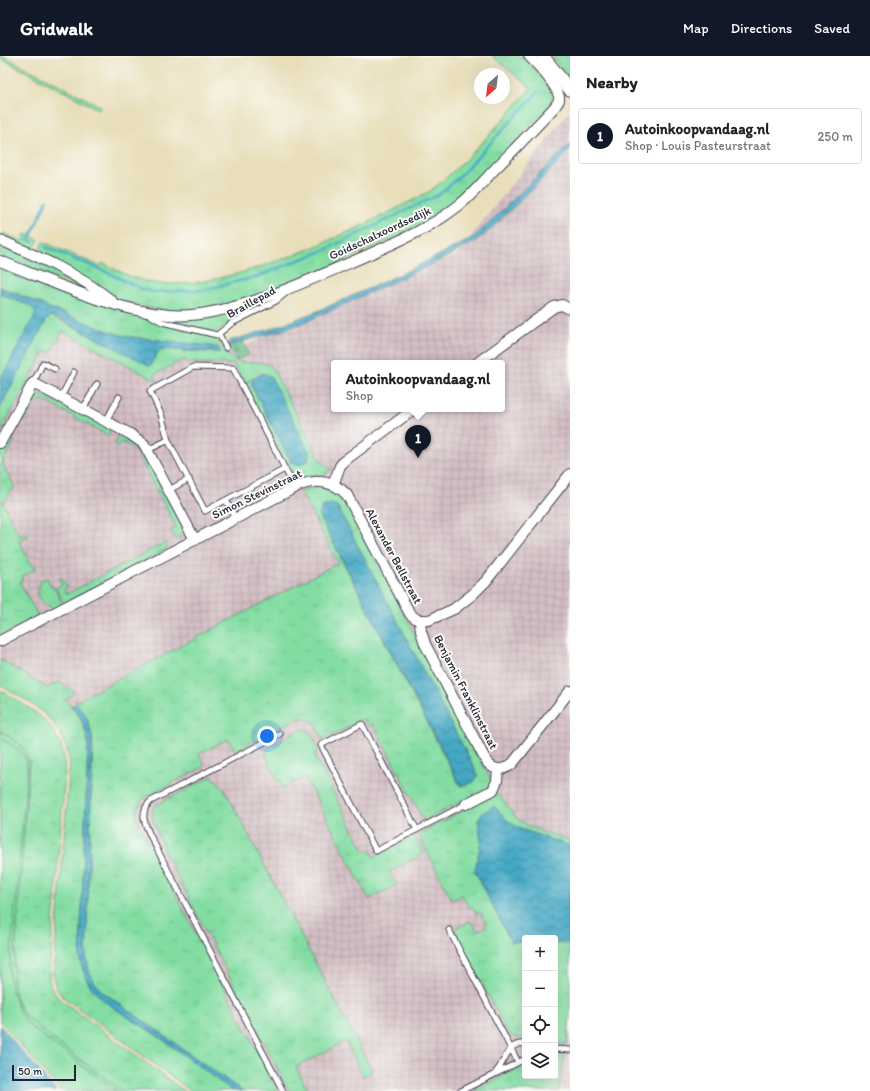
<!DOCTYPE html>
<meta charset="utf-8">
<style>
:root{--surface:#fff;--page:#f6f6f6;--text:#222;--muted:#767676;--line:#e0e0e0;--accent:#111827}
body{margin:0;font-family:Itim,sans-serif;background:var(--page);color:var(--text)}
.controls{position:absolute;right:12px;bottom:12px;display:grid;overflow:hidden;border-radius:4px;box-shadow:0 4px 16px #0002}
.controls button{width:36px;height:36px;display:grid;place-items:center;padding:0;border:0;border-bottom:1px solid var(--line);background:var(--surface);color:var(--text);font:20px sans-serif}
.compass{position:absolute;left:474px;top:12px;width:36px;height:36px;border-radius:50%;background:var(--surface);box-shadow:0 4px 16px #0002;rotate:208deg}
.scale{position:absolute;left:12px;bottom:10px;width:64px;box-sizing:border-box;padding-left:4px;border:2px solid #22223b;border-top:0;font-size:11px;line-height:14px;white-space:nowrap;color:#22223b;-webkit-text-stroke:3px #fdfcf7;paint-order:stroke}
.you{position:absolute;left:267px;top:680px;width:14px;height:14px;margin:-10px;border:3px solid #fff;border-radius:50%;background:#1a73e8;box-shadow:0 0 0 6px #1a73e833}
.badge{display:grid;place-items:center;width:26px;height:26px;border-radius:50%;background:var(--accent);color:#fff;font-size:13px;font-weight:700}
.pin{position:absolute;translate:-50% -33px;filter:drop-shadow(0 1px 2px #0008)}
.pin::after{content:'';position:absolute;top:21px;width:14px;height:12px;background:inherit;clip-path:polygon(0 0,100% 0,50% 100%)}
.popup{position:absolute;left:331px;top:304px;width:174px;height:52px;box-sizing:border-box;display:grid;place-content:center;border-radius:4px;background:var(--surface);filter:drop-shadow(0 1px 3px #0005);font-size:13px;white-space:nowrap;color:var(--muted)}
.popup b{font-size:15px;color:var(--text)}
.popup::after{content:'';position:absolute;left:50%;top:100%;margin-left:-8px;border:8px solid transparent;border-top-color:var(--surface)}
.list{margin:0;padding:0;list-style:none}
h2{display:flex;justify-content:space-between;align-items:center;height:52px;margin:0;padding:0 16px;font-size:17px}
h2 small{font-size:13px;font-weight:400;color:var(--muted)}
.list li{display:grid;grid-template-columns:26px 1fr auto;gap:12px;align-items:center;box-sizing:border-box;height:56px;margin:0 8px 8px;padding:0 8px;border:1px solid var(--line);border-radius:4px}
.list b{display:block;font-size:15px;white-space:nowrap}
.list p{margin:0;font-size:13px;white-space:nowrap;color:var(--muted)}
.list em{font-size:13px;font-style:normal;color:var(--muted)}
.icon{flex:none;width:22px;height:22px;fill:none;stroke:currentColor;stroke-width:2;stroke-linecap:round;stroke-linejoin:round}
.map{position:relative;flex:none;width:570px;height:1035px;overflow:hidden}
header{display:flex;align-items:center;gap:24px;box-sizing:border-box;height:56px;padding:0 20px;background:var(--accent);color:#fff}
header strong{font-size:19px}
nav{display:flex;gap:22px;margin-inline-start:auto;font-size:14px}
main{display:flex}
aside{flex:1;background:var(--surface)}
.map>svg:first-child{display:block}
</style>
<header>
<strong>Gridwalk</strong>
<nav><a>Map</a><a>Directions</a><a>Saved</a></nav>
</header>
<main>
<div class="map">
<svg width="570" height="1035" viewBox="0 0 570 1035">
<defs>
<pattern id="industrial-grid" width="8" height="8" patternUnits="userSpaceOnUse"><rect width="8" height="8" fill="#d2bec3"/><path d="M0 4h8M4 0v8" fill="none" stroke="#b4a3a8"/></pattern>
<pattern id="grass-tufts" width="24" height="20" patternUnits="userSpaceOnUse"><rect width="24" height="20" fill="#83dda3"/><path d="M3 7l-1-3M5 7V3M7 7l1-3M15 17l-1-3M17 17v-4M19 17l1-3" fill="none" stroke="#71bd8d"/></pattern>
<pattern id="forest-firs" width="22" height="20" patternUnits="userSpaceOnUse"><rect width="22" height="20" fill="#6abc89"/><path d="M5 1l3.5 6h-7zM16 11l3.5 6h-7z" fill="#579871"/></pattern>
<pattern id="wetland-marsh" width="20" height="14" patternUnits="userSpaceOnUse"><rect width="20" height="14" fill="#83dda3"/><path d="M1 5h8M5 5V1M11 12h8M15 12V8" fill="none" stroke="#71bd8d"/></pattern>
<pattern id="water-waves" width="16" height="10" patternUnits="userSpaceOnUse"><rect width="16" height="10" fill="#44a8c4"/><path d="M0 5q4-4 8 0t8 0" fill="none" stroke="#3888a0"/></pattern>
</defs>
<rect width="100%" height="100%" fill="#fdfcf7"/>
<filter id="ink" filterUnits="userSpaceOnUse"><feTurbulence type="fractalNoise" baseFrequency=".025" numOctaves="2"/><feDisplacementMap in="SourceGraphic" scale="8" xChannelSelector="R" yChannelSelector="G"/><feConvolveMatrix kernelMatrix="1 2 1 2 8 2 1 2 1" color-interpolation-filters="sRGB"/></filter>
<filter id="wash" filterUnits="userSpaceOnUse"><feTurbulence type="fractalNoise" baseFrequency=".012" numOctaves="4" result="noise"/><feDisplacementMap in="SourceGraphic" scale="16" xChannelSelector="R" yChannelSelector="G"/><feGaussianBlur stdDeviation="0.9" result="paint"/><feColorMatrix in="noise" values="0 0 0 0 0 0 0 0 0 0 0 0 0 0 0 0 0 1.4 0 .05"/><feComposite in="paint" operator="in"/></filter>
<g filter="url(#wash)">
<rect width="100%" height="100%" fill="#e8deba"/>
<path fill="url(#industrial-grid)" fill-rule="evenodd" d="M570,55V1035H274L123,776L131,706L0,620V365L54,267L176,282L238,292L456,199ZM334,307H502V353H334ZM525,882H555V1020H525Z"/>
<path fill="url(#grass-tufts)" stroke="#52806f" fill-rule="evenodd" d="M0,0H3L100,50L99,54L0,2Z
M492,0H523L548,28L553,38L550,49L472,132L449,152L406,177L317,217L251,242L201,254L163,255L118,245L40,199L39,194L43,186L100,210L102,207C119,215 137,225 156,227C186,230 214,224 243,216C308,197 370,167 430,135C468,106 499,67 531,32Z
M552,0H570V28Z
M3,177L22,185L25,178L39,184L33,194L4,181Z
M0,187L100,238L87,235L0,201Z
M0,208L165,268L212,280C223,286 225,301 236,305C249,309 263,302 273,313L318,400L322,406L331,413C326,421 318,418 309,420C306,421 303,423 300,424L294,421L287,408L291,406L292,407L263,317L244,327L234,308L187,307L185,303L154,319L157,325L63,275L50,297L45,294L0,377V352L46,265L51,260L150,309L159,293L202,296H221L218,291L124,280L102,273L0,232Z
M276,242L215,276L165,265L158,262Z
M44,339L107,371L110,375L109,380L43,344L34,347L25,365L22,364C17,352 33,340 44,339Z
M122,380L140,390L182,469V477L180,482H175L171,474L176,471L135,393L121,386L118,392L115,389L117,383Z
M9,383L15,384L2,407L15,432L8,436L10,440L2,445L20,481L26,477L28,480L19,485L33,511L35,510L36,513L21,521L22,523L20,527L38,560L0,581V398Z
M319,431C330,433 340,438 347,448L492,726L490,731L424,765L373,668L368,671L364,663L323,684L314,666L308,663L301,662L292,665L235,695L228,683L199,698L205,710L146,741C136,749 135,758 139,769L278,1035H242L103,936L98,931L90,919L86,904L93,689L91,676L87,662L75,646L338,507L300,435L311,432ZM330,448L337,450L478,719C474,727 469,729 460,730L319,460L322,451Z
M164,487L168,488L166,494L64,547L56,532L62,529L59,523L62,522L67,531L64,533L67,538Z
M47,522L52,532L54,531L62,548L52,553L49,549L47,550L46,548L44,549L37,536L39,535L38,532L40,531L39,529L41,528L40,525Z
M0,603L47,632L59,626L75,636L65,644C79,657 86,670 88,689L80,900C82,912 85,923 92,932C107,951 136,965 156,979C182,997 208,1016 233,1035H191L62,940L56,932L53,921L70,706C61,661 36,650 0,629Z
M0,634C36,656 65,669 65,717L49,920C49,930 53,937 61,944L184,1035H122L51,982L28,962L23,957L15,942L13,924L29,707C25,690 14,683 0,675Z
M303,672L309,674L316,687L315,688L319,695L314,698L364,795L369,793L374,801L415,780L423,798L389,816L396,829L369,843L305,721L283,732L267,704L266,698L267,694L270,690Z
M212,720L223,731L234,751L372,1015L363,1020L346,985L296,1011L308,1035H289L165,797L152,761L153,752L160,747Z
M496,738C504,742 510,757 518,763C532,775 553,778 570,784V790L521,773L508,765L494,750L481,758L480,762L478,764L481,785L475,815L511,886H525V983L513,981L508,978L454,873L471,865L477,875L487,870L480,856L476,858L472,850L469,852L462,839L452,844L418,778Z
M555,887H570V961L567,987L562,988L555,987Z
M555,996L560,997L564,1000L559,1035H473L525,1008V1020H555Z"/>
<path fill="url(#forest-firs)" stroke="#466f62" d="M242,283L249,299L236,304L227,288Z"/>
<path fill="url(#wetland-marsh)" stroke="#52806f" d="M253,323L251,329L291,406L287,408L244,327Z
M0,675C14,683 25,690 29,707L13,924L15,942L23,957L28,962L51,982L122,1035H65L0,959Z"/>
<path fill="#83dda3" stroke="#52806f" d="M0,231L43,248L0,329Z
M0,682C9,687 21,693 25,703C27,707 27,712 27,716L9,919L12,937L19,955L32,972L116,1035H61L0,966Z"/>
<path fill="url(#water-waves)" stroke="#336580" d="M570,88V93L545,120L490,174L476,185L441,204L312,263L283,274L231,289L229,285L273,272L320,254L401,218L461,188L475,180L488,168Z
M0,232L102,273L124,280L218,291L221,296L160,293L150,310L58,262L51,260L46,265L0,352V324L36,257L32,251L0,238Z
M263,317L271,321L310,397L308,405L300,409L292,407L251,329L253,323Z
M330,448L337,450L478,719L474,726L461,730L319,459L322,451Z
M70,649H78C87,659 90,670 92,683L89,812L86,899L90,919L98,931L103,936L242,1035H233C207,1016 182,997 156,979C136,965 107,951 92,932C85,923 82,912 80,900L88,689C87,673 82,660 70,649Z
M494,750L508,765L521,773L570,790V888L555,887V882H525V886H511L475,815L481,785L478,763L480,762L481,758Z
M0,969L57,1035H0Z"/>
<path fill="#e8deba" d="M0,967L2,968L59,1035H57L0,969Z"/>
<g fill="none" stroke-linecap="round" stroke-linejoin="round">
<path stroke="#44a8c4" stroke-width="2.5" d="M27,183L33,186
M29,184L47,144
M45,191L102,214L140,232L153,236L203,234L256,221L325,194L440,138L459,121L538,36"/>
</g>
</g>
<g filter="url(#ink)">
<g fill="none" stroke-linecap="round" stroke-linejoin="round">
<defs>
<path id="service" d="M148,258L162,266L217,279L232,267L276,245L286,237
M219,278L226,292
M33,327L43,307L55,313
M61,341L74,316
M83,353L97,328
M106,365L119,341
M168,384L161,358L150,335L193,311L233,312L285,413
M148,394L168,384L205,455L285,413L295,432
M169,434L189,423
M226,444L236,463
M280,678L151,745C135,758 150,778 157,793L283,1035
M417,774L362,668L321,689L376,795C406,779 436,764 466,748
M449,874L518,1006
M555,993L570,994
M496,1016C506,1005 507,986 525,988
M461,1035L525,1003"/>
<path id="minor" d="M0,184C37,200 80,219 112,245
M0,205C53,226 111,254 169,259C223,264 306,226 356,204C390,189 428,174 458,150C471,140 482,127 493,115C512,96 531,76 549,57C553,53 557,49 559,44C561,33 537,8 529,0
M477,307L554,251L562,249L570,253
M0,387L33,327L130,378L144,388L195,484
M333,429L340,410L344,405L414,353
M420,565L421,575L425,588L485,703C492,715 503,716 513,707L570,635
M0,585L300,429C316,423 335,425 347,439L410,558L418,564H429L454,553L473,538L486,525L570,418
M466,748L493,734L497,725L498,713"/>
<path id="tertiary" d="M543,0L570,34"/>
</defs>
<use href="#service" stroke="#403e4e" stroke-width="7"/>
<use href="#minor" stroke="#403e4e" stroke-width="12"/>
<use href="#tertiary" stroke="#403e4e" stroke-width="14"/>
<use href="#service" stroke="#fff" stroke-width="5"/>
<use href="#minor" stroke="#fff" stroke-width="10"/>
<use href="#tertiary" stroke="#fff" stroke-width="12"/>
</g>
</g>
<g text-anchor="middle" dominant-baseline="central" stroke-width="4" stroke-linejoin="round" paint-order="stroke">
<g font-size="12" fill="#22223b" stroke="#fdfcf7">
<text transform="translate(380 177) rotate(-25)">Goidschalxoordsedijk</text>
<text transform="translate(251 246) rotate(-29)">Braillepad</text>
<text transform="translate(257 438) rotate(-26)">Simon Stevinstraat</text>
<text transform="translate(394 500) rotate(62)">Alexander Bellstraat</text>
<text transform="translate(466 636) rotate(63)">Benjamin Franklinstraat</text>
</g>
</g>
</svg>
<div class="controls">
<button>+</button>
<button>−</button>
<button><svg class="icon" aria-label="locate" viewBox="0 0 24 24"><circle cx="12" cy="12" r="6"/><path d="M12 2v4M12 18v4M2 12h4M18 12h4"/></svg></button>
<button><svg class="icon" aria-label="layers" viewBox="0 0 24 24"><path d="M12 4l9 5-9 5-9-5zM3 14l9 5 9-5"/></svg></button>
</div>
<svg class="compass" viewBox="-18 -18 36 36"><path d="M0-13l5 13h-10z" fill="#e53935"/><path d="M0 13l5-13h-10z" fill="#767676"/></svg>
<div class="scale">50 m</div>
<div class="you"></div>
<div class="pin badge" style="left:418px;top:402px">1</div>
<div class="popup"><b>Autoinkoopvandaag.nl</b>Shop</div>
</div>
<aside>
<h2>Nearby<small></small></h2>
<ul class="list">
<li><span class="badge">1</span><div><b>Autoinkoopvandaag.nl</b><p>Shop · Louis Pasteurstraat</p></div><em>250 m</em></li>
</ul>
</aside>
</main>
